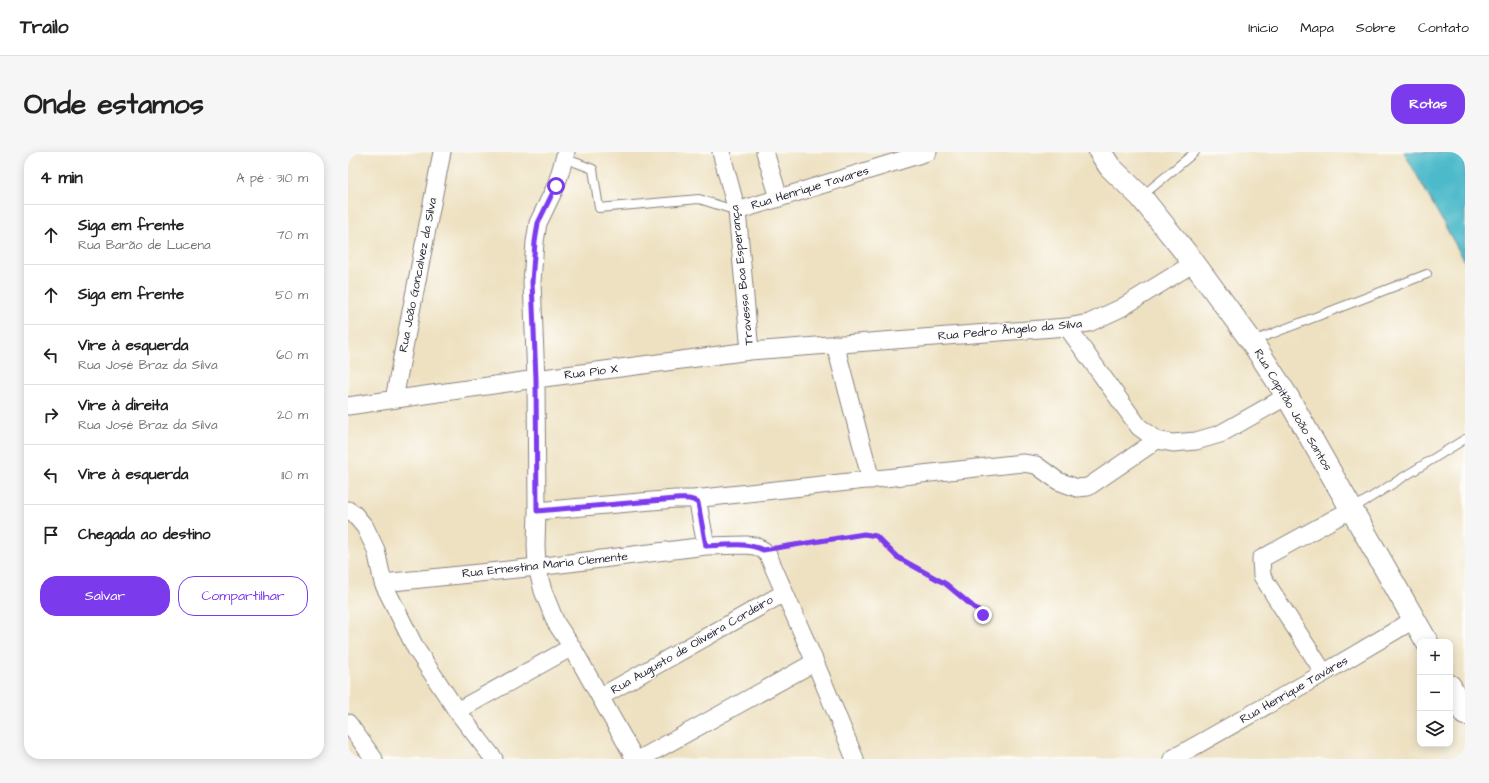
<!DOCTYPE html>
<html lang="pt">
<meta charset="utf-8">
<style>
:root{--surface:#fff;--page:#f6f6f6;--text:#222;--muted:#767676;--line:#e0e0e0;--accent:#7c3aed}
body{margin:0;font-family:"Architects Daughter",sans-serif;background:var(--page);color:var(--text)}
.controls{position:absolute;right:12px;bottom:12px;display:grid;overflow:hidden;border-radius:8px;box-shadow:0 2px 10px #0003}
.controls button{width:36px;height:36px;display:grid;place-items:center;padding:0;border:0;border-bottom:1px solid var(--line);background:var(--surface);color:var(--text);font:20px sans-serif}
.stop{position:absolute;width:12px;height:12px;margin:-9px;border:3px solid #7c3aed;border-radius:50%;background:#fff}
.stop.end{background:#7c3aed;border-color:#fff;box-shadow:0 1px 4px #0008}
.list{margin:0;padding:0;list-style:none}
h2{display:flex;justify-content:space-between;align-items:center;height:52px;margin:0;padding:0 16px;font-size:17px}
h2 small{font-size:13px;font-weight:400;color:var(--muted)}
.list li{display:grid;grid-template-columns:26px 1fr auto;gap:12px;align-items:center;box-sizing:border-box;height:60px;padding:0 16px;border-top:1px solid var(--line)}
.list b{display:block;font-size:15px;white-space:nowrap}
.list p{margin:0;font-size:13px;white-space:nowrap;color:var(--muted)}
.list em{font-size:13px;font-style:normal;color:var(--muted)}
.actions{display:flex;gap:8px;padding:12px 16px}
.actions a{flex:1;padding:9px 0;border:1px solid var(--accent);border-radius:16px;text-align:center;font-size:14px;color:var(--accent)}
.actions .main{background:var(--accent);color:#fff}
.icon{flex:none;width:22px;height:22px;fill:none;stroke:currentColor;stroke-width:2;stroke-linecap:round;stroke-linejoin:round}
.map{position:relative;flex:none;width:1117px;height:607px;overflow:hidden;border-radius:16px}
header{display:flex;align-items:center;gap:24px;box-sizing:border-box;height:56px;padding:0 20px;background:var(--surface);border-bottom:1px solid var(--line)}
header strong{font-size:19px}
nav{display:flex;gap:22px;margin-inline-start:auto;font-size:14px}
.intro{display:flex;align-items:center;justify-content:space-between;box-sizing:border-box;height:96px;padding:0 24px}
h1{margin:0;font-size:28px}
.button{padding:10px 18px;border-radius:16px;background:var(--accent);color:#fff;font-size:14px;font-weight:700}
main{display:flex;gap:24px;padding:0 24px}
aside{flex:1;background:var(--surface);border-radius:16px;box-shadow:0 2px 10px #0003}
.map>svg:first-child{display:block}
</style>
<header>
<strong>Trailo</strong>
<nav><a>Início</a><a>Mapa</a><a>Sobre</a><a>Contato</a></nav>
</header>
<div class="intro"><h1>Onde estamos</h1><a class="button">Rotas</a></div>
<main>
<aside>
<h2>4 min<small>A pé · 310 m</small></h2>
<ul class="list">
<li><svg class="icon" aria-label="ahead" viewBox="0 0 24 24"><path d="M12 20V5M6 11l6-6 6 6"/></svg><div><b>Siga em frente</b><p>Rua Barão de Lucena</p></div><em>70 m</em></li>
<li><svg class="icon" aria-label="ahead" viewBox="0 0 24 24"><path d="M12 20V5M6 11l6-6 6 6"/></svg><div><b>Siga em frente</b></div><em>50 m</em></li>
<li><svg class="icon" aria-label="left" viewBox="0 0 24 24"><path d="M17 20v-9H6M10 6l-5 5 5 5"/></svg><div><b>Vire à esquerda</b><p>Rua José Braz da Silva</p></div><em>60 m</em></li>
<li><svg class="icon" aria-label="right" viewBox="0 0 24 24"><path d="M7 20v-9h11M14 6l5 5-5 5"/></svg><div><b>Vire à direita</b><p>Rua José Braz da Silva</p></div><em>20 m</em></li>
<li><svg class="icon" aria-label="left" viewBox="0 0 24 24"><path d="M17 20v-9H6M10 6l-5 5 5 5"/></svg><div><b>Vire à esquerda</b></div><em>110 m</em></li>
<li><svg class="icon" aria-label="arrive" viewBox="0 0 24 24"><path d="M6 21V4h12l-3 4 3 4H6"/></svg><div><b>Chegada ao destino</b></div></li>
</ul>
<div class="actions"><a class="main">Salvar</a><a>Compartilhar</a></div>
</aside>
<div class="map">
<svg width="1117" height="607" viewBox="0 0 1117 607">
<rect width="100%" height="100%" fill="#fdfcf7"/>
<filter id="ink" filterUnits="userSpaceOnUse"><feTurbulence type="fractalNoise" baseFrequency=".025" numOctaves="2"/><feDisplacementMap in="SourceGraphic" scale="8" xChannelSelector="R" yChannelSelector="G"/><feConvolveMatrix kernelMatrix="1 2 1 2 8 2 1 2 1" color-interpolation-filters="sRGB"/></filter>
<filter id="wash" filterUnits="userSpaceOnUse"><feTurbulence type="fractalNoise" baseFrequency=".012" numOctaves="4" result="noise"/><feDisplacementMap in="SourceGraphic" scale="16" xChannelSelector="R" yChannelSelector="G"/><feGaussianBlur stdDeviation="0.9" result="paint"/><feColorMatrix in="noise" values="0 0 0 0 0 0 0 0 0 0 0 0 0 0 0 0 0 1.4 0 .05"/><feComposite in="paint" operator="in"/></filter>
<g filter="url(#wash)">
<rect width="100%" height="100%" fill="#eee1c1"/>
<path fill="#4ebaca" stroke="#386e82" d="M1056,0H1117V110Z"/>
</g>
<g filter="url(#ink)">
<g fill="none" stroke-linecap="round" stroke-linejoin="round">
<defs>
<path id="lane" d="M216,6L245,17L251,56L351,47L389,59
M794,44L847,0
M905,189L1079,122
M1004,357L1117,287"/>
<path id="street" d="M218,0L208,34L190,71L187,90L184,130L188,227L189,359L188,393L189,415L195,439L208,471L224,495L287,607
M373,0L389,59L402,199
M417,0L431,46
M389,59L580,0
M719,175L791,275L809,288L825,291L848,289L872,282L939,244
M487,192L523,328
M46,247L94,0
M0,254L188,227L402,199L719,175L741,171L773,156L846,111
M345,347L675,311L688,313L710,329L729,336L740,335L809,288
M0,358L6,362L17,375L28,398L35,431L68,497L109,559L146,607
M189,359L327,347H345L350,351L358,394
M35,431L189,415L358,394L398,393L407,394L415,398L420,403L467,510L507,607
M976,521L914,424L913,407L1004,357
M252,545L436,441
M109,559L224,495
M0,571L26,607
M292,607L467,510
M824,607L976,521L1067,467"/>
<path id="secondary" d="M752,0L762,15L793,45L846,111L904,190L939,244L1079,490
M1102,534L1117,562"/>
</defs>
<use href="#lane" stroke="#88827e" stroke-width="10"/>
<use href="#street" stroke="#88827e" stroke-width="19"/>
<use href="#secondary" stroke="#88827e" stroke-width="24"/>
<path stroke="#88827e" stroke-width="2.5" stroke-dasharray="3 3" stroke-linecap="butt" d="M435,395L516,382L528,384L549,405L598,432L635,463"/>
<use href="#lane" stroke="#fff" stroke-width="8"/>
<use href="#street" stroke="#fff" stroke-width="17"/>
<use href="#secondary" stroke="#fff" stroke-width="22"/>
</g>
</g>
<g fill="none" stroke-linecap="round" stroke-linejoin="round" filter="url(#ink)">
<path stroke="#7c3aed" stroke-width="5" d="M208,34L190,71L187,90L184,130L188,227L189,359L327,347C335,347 343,345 350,351L358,394C377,393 398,390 415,398L516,382L528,384L549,405L598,432L635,463"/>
</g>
<g text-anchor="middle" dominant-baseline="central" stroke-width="3" stroke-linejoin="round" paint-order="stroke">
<g font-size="12" fill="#22223b" stroke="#fdfcf7">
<text transform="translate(462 36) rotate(-17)">Rua Henrique Tavares</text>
<text transform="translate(70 123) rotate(-79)">Rua João Goncalvez da Silva</text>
<text transform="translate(394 123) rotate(-96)">Travessa Boa Esperança</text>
<text transform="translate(662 178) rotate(-5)">Rua Pedro Ângelo da Silva</text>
<text transform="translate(243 220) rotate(-7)">Rua Pio X</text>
<text transform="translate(945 258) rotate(59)">Rua Capitão João Santos</text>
<text transform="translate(197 413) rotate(-6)">Rua Ernestina Maria Clemente</text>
<text transform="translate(344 493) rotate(-30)">Rua Augusto de Oliveira Cordeiro</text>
<text transform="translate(946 538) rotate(-30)">Rua Henrique Taváres</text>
</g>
</g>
</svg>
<div class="controls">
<button>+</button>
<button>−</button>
<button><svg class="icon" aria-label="layers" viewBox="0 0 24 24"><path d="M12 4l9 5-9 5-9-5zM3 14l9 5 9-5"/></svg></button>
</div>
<div class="stop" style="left:208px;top:34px"></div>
<div class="stop end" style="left:635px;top:463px"></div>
</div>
</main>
